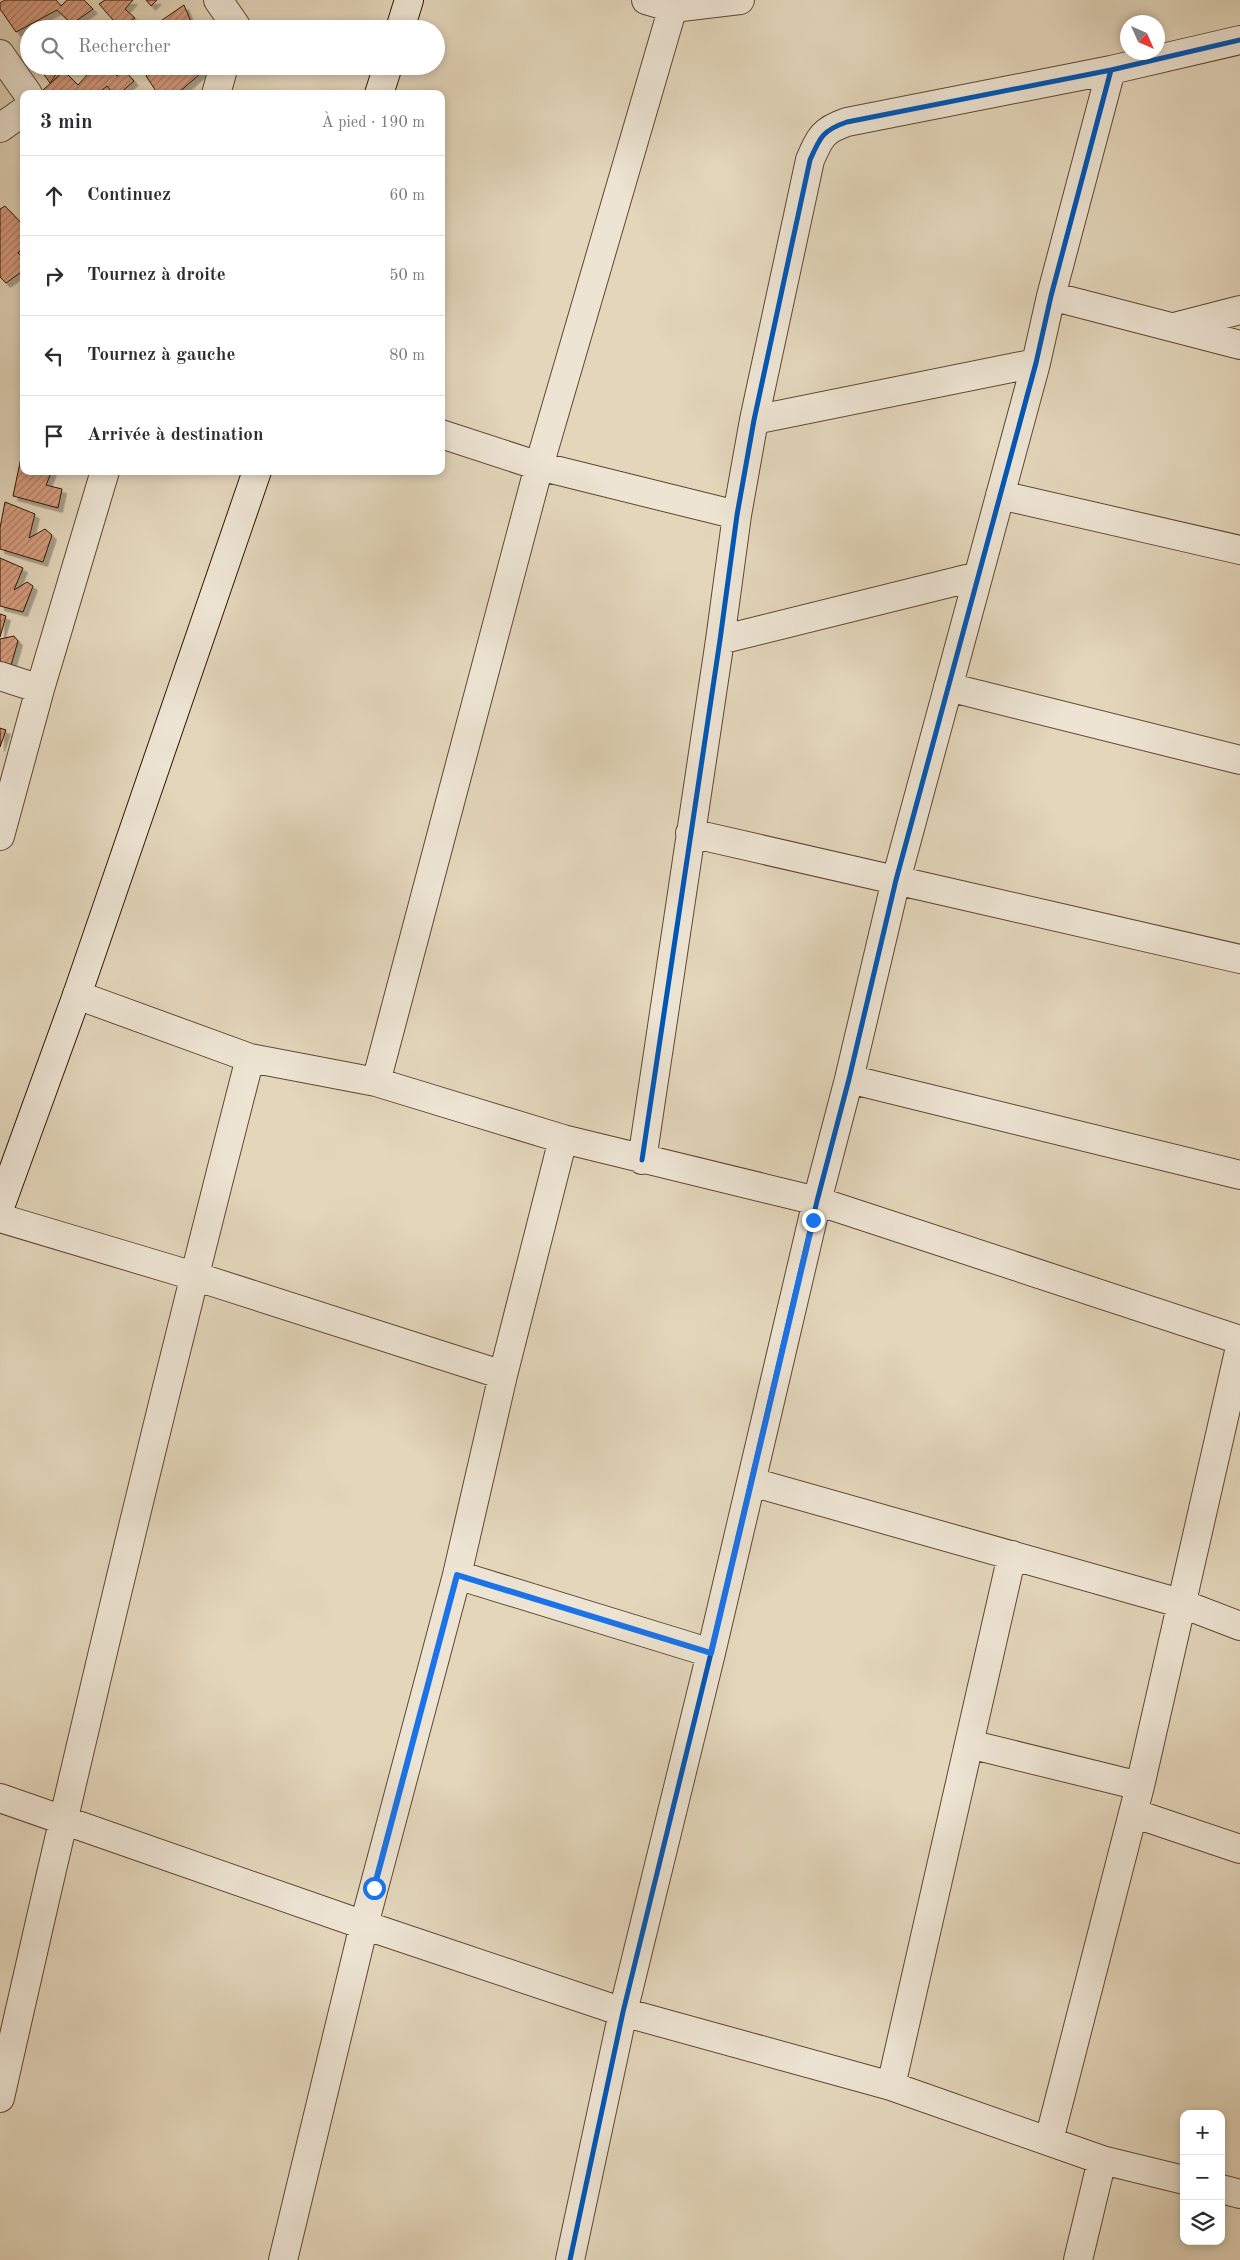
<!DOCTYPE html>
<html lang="fr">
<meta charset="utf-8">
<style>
:root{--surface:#fff;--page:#f7f7f7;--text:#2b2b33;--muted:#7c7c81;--line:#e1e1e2}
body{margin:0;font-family:"Old Standard TT",serif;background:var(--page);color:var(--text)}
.controls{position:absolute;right:15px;bottom:15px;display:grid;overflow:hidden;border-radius:10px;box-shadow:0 2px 8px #0003}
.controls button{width:45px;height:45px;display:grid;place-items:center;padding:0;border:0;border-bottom:1px solid var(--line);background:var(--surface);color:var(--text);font:25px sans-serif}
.compass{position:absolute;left:1120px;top:15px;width:45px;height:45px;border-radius:50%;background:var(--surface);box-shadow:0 2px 8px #0003;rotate:135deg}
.stop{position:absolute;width:15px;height:15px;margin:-11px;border:4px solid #1a73e8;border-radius:50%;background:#fff}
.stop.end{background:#1a73e8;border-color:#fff;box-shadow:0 1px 5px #0008}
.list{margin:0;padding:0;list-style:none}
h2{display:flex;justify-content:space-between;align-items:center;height:65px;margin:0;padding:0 20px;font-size:21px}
h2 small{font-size:16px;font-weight:400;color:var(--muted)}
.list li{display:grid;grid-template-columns:32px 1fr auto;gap:15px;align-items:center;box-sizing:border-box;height:80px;padding:0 20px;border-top:1px solid var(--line)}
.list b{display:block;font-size:19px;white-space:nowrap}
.list em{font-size:16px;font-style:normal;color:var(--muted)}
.icon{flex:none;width:28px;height:28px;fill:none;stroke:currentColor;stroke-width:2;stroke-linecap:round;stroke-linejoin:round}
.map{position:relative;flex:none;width:1240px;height:2260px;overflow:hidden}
.search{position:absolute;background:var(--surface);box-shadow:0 2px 8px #0003;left:20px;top:20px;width:425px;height:55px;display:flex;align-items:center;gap:12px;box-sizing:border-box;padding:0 18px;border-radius:28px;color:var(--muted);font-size:19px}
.panel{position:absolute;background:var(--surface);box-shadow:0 2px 8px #0003;left:20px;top:90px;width:425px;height:385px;border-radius:10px}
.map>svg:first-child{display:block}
</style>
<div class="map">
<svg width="1240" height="2260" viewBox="0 0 1240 2260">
<defs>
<pattern id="building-hatch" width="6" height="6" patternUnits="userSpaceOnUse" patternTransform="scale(1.25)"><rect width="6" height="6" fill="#d69c7f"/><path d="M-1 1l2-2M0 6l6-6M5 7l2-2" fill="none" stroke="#ae7e66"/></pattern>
<filter id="shadow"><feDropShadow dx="4.5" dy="4.5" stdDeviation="0" flood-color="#0004"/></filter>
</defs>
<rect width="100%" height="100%" fill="#e3d6bb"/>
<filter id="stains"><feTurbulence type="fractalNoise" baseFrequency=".004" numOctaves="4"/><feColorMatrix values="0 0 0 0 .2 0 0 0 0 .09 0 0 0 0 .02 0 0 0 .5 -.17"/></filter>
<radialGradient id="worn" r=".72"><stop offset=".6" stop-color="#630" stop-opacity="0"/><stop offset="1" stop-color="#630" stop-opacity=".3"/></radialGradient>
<path fill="url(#building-hatch)" stroke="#311803" filter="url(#shadow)" d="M5,0H56L61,6L67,0H84L93,9L72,24L57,10L16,32L0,9V3Z
M105,0H133L125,9L135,18L120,28L99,4Z
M146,0H157L151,6Z
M184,5L194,29H149Z
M43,25L47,29H35Z
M38,66H61V67L50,83Z
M76,66H109L117,76L123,69L134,81L119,94H114L107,86L97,94H46L43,90L64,71L78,85L87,75Z
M156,66H209L177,94H158L146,76Z
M5,206L24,226V247L18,253L24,259V270L6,283L0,277V209Z
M22,453L24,454V471H52L46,485L62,489L58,508L13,496Z
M5,502L35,514L29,538L45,529L52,535L43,562L0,549V528Z
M0,558L23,568L14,590L27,582L33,586L23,612L0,606Z
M0,614L6,616L0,637Z
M14,636L18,641L10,669L0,665V639Z
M0,728L6,730L0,747Z"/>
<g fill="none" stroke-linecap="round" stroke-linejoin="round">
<defs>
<path id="street" d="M218,0L236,26
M646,0L673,8L740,0
M0,54L28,94
M216,94L224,66
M0,128L24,111
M1051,296L1240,345
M1174,327L1240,310
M754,420L1036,363
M441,434L539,466L737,515
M1000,495L1240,550
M720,640L978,576
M0,676L40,689
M948,687L1240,760
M690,833L1240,959
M0,836L40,689L105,471
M77,995L250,1058L376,1082L563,1139L817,1201L1240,1340
M849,1079L1240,1175
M376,1082L539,466L675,0
M642,1160L720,640L737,515L754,420L810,160C820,137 823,130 847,122L1111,70L1240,40
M0,1218L194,1276L503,1375
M752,1482L1180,1603L1240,1626
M457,1575L711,1653
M969,1744L1140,1786
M0,1798L364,1925L623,2012L891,2086L1102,2160L1184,2180
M1133,1813L1240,1849
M891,2086L1012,1555
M0,2098C78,1750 161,1403 250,1058
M1049,2140L1140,1786L1240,1347
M1221,2189L1240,2194
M283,2260L364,1925L457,1575L503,1375L563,1139
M570,2260L623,2012L711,1653L817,1201L849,1079L896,880L1036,363L1051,296L1111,70
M1078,2260L1102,2160"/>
<path id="secondary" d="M400,29L409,0
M379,94L388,66
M0,1207L77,995L257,471"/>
</defs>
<use href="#street" stroke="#5e4831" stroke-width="30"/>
<use href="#secondary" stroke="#311803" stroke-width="30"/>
<use href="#street" stroke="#ede4d3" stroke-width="28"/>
<use href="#secondary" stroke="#ede4d3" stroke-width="28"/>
<defs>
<path id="cycleway" d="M642,1160L720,640L737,515L754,420L810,160C820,137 823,130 847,122L1111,70L1240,40
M570,2260L623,2012L711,1653L817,1201L849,1079L896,880L1036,363L1051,296L1111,70"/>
</defs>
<use href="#cycleway" stroke="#ede4d3" stroke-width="8"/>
<use href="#cycleway" stroke="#0057b8" stroke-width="5"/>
</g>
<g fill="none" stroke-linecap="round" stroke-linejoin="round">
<path stroke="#1a73e8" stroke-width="6" d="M374,1888L457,1575L711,1653L813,1220"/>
</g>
<rect width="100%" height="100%" filter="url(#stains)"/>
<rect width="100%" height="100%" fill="url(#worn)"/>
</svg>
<div class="controls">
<button>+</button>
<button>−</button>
<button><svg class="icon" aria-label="layers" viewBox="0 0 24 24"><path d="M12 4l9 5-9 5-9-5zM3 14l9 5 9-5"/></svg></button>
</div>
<svg class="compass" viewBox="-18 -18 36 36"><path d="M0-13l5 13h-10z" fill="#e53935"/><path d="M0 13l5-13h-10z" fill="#7c7c81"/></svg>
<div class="stop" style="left:374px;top:1888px"></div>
<div class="stop end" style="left:813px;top:1220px"></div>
<div class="search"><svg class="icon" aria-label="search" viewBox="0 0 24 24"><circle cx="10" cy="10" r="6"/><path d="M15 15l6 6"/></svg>Rechercher</div>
<section class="panel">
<h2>3 min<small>À pied · 190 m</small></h2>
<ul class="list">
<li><svg class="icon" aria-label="ahead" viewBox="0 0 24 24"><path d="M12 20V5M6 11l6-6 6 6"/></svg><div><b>Continuez</b></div><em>60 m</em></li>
<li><svg class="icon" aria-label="right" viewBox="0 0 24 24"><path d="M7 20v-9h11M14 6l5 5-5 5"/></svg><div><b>Tournez à droite</b></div><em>50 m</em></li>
<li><svg class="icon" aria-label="left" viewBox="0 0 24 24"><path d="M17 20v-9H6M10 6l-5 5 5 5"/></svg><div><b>Tournez à gauche</b></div><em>80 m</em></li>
<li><svg class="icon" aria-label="arrive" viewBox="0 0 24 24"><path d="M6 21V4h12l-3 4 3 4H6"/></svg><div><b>Arrivée à destination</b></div></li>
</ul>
</section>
</div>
